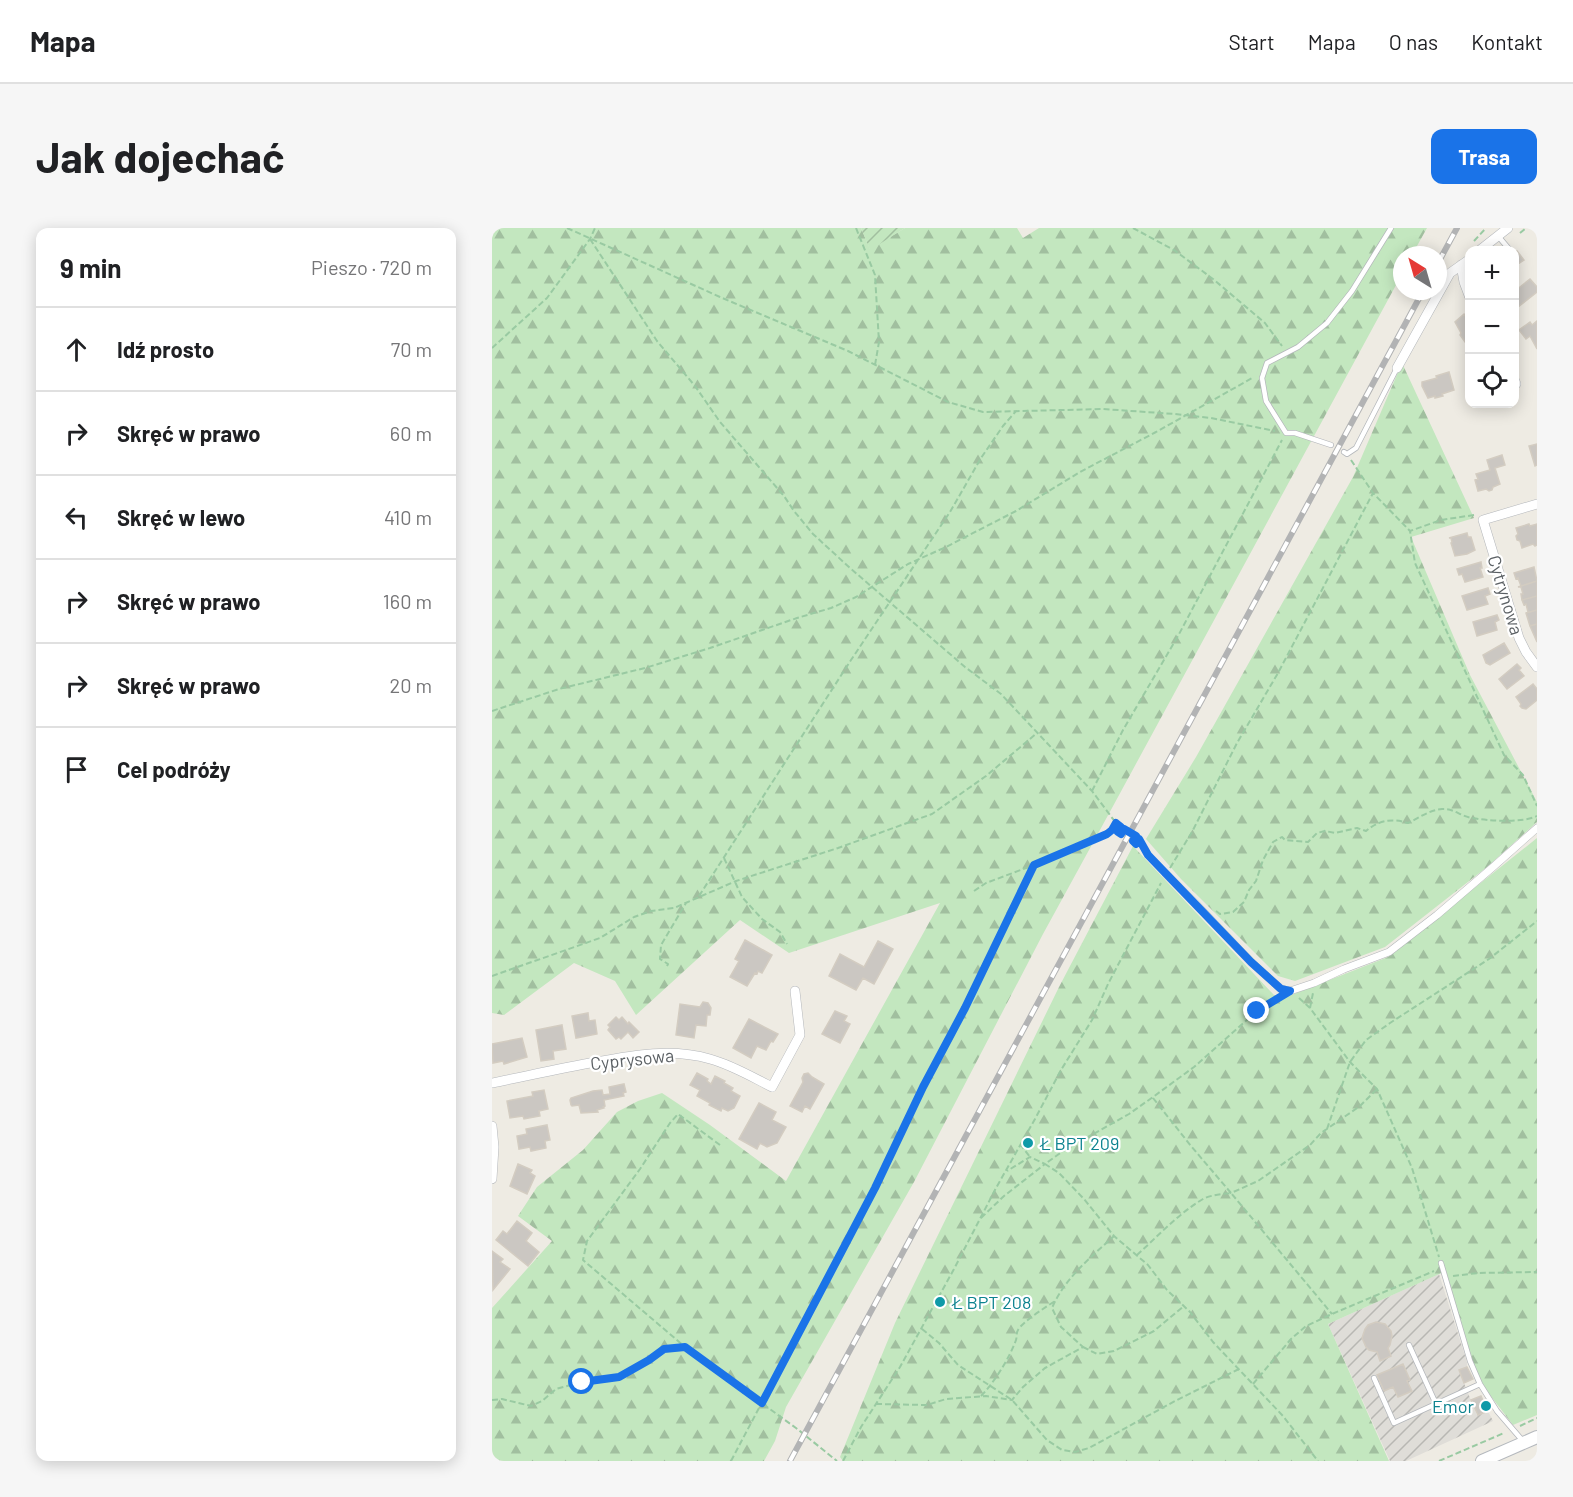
<!DOCTYPE html>
<html lang="pl">
<meta charset="utf-8">
<style>
:root{--surface:#fff;--page:#f6f6f6;--text:#202124;--muted:#757577;--line:#e0e0e0;--accent:#1a73e8}
body{margin:0;font-family:Barlow,sans-serif;background:var(--page);color:var(--text)}
.controls{position:absolute;right:18px;top:18px;display:grid;overflow:hidden;border-radius:12px;box-shadow:0 3px 15px #0003}
.controls button{width:54px;height:54px;display:grid;place-items:center;padding:0;border:0;border-bottom:2px solid var(--line);background:var(--surface);color:var(--text);font:30px sans-serif}
.compass{position:absolute;left:901px;top:18px;width:54px;height:54px;border-radius:50%;background:var(--surface);box-shadow:0 3px 15px #0003;rotate:323deg}
.stop{position:absolute;width:18px;height:18px;margin:-14px;border:4px solid #1a73e8;border-radius:50%;background:#fff}
.stop.end{background:#1a73e8;border-color:#fff;box-shadow:0 2px 6px #0008}
.list{margin:0;padding:0;list-style:none}
h2{display:flex;justify-content:space-between;align-items:center;height:78px;margin:0;padding:0 24px;font-size:26px}
h2 small{font-size:20px;font-weight:400;color:var(--muted)}
.list li{display:grid;grid-template-columns:39px 1fr auto;gap:18px;align-items:center;box-sizing:border-box;height:84px;padding:0 24px;border-top:2px solid var(--line)}
.list b{display:block;font-size:22px;white-space:nowrap}
.list em{font-size:20px;font-style:normal;color:var(--muted)}
.icon{flex:none;width:33px;height:33px;fill:none;stroke:currentColor;stroke-width:2;stroke-linecap:round;stroke-linejoin:round}
.map{position:relative;flex:none;width:1045px;height:1233px;overflow:hidden;border-radius:12px}
header{display:flex;align-items:center;gap:36px;box-sizing:border-box;height:84px;padding:0 30px;background:var(--surface);border-bottom:2px solid var(--line)}
header strong{font-size:28px}
nav{display:flex;gap:33px;margin-inline-start:auto;font-size:21px}
.intro{display:flex;align-items:center;justify-content:space-between;box-sizing:border-box;height:144px;padding:0 36px}
h1{margin:0;font-size:42px}
.button{padding:15px 27px;border-radius:12px;background:var(--accent);color:#fff;font-size:21px;font-weight:700}
main{display:flex;gap:36px;padding:0 36px}
aside{flex:1;background:var(--surface);border-radius:12px;box-shadow:0 3px 15px #0003}
.map>svg:first-child{display:block}
</style>
<header>
<strong>Mapa</strong>
<nav><a>Start</a><a>Mapa</a><a>O nas</a><a>Kontakt</a></nav>
</header>
<div class="intro"><h1>Jak dojechać</h1><a class="button">Trasa</a></div>
<main>
<aside>
<h2>9 min<small>Pieszo · 720 m</small></h2>
<ul class="list">
<li><svg class="icon" aria-label="ahead" viewBox="0 0 24 24"><path d="M12 20V5M6 11l6-6 6 6"/></svg><div><b>Idź prosto</b></div><em>70 m</em></li>
<li><svg class="icon" aria-label="right" viewBox="0 0 24 24"><path d="M7 20v-9h11M14 6l5 5-5 5"/></svg><div><b>Skręć w prawo</b></div><em>60 m</em></li>
<li><svg class="icon" aria-label="left" viewBox="0 0 24 24"><path d="M17 20v-9H6M10 6l-5 5 5 5"/></svg><div><b>Skręć w lewo</b></div><em>410 m</em></li>
<li><svg class="icon" aria-label="right" viewBox="0 0 24 24"><path d="M7 20v-9h11M14 6l5 5-5 5"/></svg><div><b>Skręć w prawo</b></div><em>160 m</em></li>
<li><svg class="icon" aria-label="right" viewBox="0 0 24 24"><path d="M7 20v-9h11M14 6l5 5-5 5"/></svg><div><b>Skręć w prawo</b></div><em>20 m</em></li>
<li><svg class="icon" aria-label="arrive" viewBox="0 0 24 24"><path d="M6 21V4h12l-3 4 3 4H6"/></svg><div><b>Cel podróży</b></div></li>
</ul>
</aside>
<div class="map">
<svg width="1045" height="1233" viewBox="0 0 1045 1233">
<defs>
<pattern id="industrial-furrows" width="10" height="10" patternUnits="userSpaceOnUse" patternTransform="scale(1.5)"><rect width="10" height="10" fill="#dfddd8"/><path d="M-1 1l2-2M0 10L10 0M9 11l2-2" fill="none" stroke="#b8b7b3"/></pattern>
<pattern id="forest-firs" width="22" height="20" patternUnits="userSpaceOnUse" patternTransform="scale(1.5)"><rect width="22" height="20" fill="#c3e7bf"/><path d="M5 1l3.5 6h-7zM16 11l3.5 6h-7z" fill="#a1bf9f"/></pattern>
<pattern id="garden-furrows" width="10" height="10" patternUnits="userSpaceOnUse" patternTransform="scale(1.5)"><rect width="10" height="10" fill="#c3e7bf"/><path d="M-1 1l2-2M0 10L10 0M9 11l2-2" fill="none" stroke="#a1bf9f"/></pattern>
</defs>
<rect width="100%" height="100%" fill="#eeebe3"/>
<path fill="url(#industrial-furrows)" d="M947,1046L975,1134V1139L967,1143L985,1187L996,1183L1001,1193L914,1233H898L836,1096Z"/>
<path fill="url(#forest-firs)" d="M0,0H369L378,21L413,0H525L531,10L547,0H935L920,27H910V46L620,580L551,706L422,954L294,1179L283,1213L272,1233H0V1080L60,1013L26,988L45,959L91,922L125,884L146,873L170,865L218,897L294,953L448,675L297,725L248,692L144,787L123,753L82,735L12,787L0,785Z
M910,135L982,290L919,309L978,447L1045,574V594L995,639L893,719L803,753L786,748L689,651L654,611L704,529L861,249Z
M1045,610V1187L1021,1197L991,1158L981,1137L954,1043L836,1096L897,1233H351L348,1229L403,1095L567,759L641,618L782,767L789,771L896,729Z"/>
<path fill="url(#garden-furrows)" d="M369,0H413L378,22Z"/>
<path fill="#cbc7c2" stroke="#d3ccc1" stroke-width="1.5" d="M1025,23L1032,32L1023,38L1026,43L1023,45V24Z
M1038,51L1045,59V64L1026,79L1023,76V63Z
M972,86L978,94V110L973,114L968,107L969,105L963,94Z
M1045,93V121L1038,108L1034,111L1027,102L1038,94L1040,97Z
M957,144L962,162L950,166L951,168L943,170V168L936,170L930,158V154L945,150L944,148Z
M1045,216V237L1043,238L1037,218Z
M1010,227L1013,237L1003,240L1008,256L1001,259L1000,262L997,263L994,261L986,263L983,252L986,251L984,246L998,242L995,232Z
M1037,296L1038,298L1045,296V317L1043,318L1041,316L1030,320L1028,313L1025,312L1024,308L1026,306L1024,300Z
M975,305L976,309H979L983,322L975,326L963,328L959,315L960,314L959,310H957Z
M989,334L990,340H988L991,349L973,354L970,346L967,347L965,341Z
M1042,339L1045,353L1026,359L1029,358L1026,350L1024,351L1022,345Z
M1045,353V368L1030,372L1029,366H1031L1029,359H1026Z
M996,360L998,366L993,368L996,376L975,382L970,368Z
M1045,368V382L1034,385L1036,384L1034,376L1032,377L1030,372Z
M1045,382V396L1038,398L1034,385Z
M1005,387L1007,392L1003,394L1005,402L985,408L981,394Z
M1045,396V414L1038,398Z
M1012,415L1018,425L998,437L994,435L991,427Z
M1025,436L1029,440L1027,442L1032,448L1015,461L1007,451Z
M1041,456L1045,461V472L1034,481L1030,480L1028,478L1029,476L1024,469Z
M253,712L280,727L270,745L266,743L265,746L263,745L255,758L238,749L247,733L243,731Z
M386,713L401,721L382,756L371,750L364,762L337,748L348,726L372,739Z
M211,774L216,775L219,780L218,787H215L214,798L204,797L202,810L184,807L188,776L208,779Z
M343,783L355,788L352,793L358,796L348,815L330,806Z
M96,785L97,793L103,792L105,806L84,810L80,788Z
M124,789L127,792L130,789L136,796L137,794L147,804L141,810L136,804L129,811L127,809L124,811L116,802L118,799L116,797Z
M257,791L286,806L281,814L279,813L274,822L265,818L259,830L241,820Z
M70,797L74,821L61,823L62,831L49,833L44,802Z
M30,810L35,829L12,836L11,833L1,835L0,816Z
M205,845L216,851L215,853L219,856L223,848L233,853L232,855L241,860L239,863L248,868L242,880L236,883L230,880L229,883L217,877L218,875L205,868L208,862L198,857Z
M316,845L320,849L332,856L318,881L313,878L310,884L298,878L311,854L310,850L312,846Z
M132,856L134,864L131,865L132,868L112,872L113,878L111,879L112,880L105,882L106,884L89,885L87,877L80,878L79,877L78,872L79,870L101,863L110,862L111,867L118,866L117,859Z
M52,862L56,881L47,883L48,888L32,891L31,888L18,890L15,873L41,868L40,864Z
M267,875L284,884L280,892L294,899L285,915L275,919L268,915L265,921L247,911Z
M55,897L58,912L53,913L54,920L39,923L38,919L27,921L25,908L35,906L34,901Z
M26,936L40,942L38,945L43,948L35,966L18,958Z
M25,993L40,1005L34,1013L47,1024L36,1038L4,1012L11,1003L15,1006Z
M0,1023L11,1031L8,1034L18,1041L1,1062Z
M884,1094L893,1096L899,1103L900,1108L898,1117L896,1120L899,1128L888,1133L885,1124L877,1122L874,1119L870,1110L873,1101L876,1097Z
M911,1136L918,1152L915,1153L920,1163L906,1169L901,1159L892,1163L885,1147Z
M975,1139L981,1151L972,1155L967,1142Z
M989,1168L996,1183L986,1187L979,1172Z"/>
<g fill="none" stroke-linecap="round" stroke-linejoin="round">
<defs>
<path id="service" d="M1006,8L1017,21
M839,217L803,205H794L774,173L770,150L775,135L806,119L835,95L860,63L899,0
M852,224L855,226L864,220L905,140
M949,1035L978,1133L988,1156L1005,1183L1030,1212
M917,1117L944,1176
M882,1150L902,1195L988,1156"/>
<path id="pedestrian" d="M674,646L703,675L759,734L789,761L798,763L822,755L852,741L897,724L945,687L1001,639L1045,600"/>
<path id="minor" d="M988,22L1016,0
M969,37L972,54L978,70
M905,140L958,45L978,31
M1023,153L1024,156
M1045,276L991,292L1027,410L1034,424L1045,439
M0,855C35,848 69,840 104,834C142,827 180,820 218,831C240,837 260,849 280,859L308,807L303,763
M0,898L2,919L0,951"/>
<path id="secondary" d="M990,1233L1045,1209"/>
</defs>
<use href="#service" stroke="#b4b7bb" stroke-width="6"/>
<use href="#pedestrian" stroke="#b4b7bb" stroke-width="8"/>
<use href="#minor" stroke="#b4b7bb" stroke-width="10"/>
<use href="#secondary" stroke="#b5b9be" stroke-width="14"/>
<path stroke="#99caa2" stroke-width="2" stroke-dasharray="6 3" stroke-linecap="butt" d="M75,0L228,69L356,123L456,174L491,184L611,181L683,186L719,190L783,203
M364,0L383,47L387,114L383,137
M641,0L682,22L721,51L773,95L790,118
M1028,5L1034,0
M98,11L165,113L203,158L228,194L292,268L302,283L321,306L358,340L473,439L509,466L600,563L624,595L629,599L626,604L629,605L632,601L644,608L641,613L644,616L647,611L655,627L668,640
M982,13L994,0
M0,120L55,70L98,11L103,0
M859,232L881,265L918,303
M982,287L949,292L918,303L923,335L1012,527L1031,547L1045,578
M0,483L67,461L153,440L218,420L305,390L339,380L364,369L416,336L454,319L524,283L588,244L664,204L762,149
M600,563L631,502L686,408L790,212
M232,630L250,669L270,691L288,704L295,716
M678,640L700,604L745,515L786,445L881,265
M482,663L494,655L542,637L615,606L620,602L624,596
M207,668L359,432L458,284L489,230L511,198L524,183
M724,683L728,686L741,684L752,674L757,662L764,653L771,632L781,614L790,609L793,612L816,614L825,605L833,603L843,605L865,600L874,603C887,592 900,590 916,595C927,590 937,582 950,581C962,580 969,589 981,590C996,593 1031,595 1045,588
M175,738L176,736L168,731L169,717L194,675
M0,748L108,710L142,689L159,683L182,680L244,653L346,620L440,586L494,548L545,505
M787,769L765,783L702,839L661,869L637,886L571,923L553,936L567,945L592,971L622,1008L656,1037L675,1062L698,1084L721,1114L791,1188L826,1233
M807,770L818,780L858,834L885,861L920,940L947,1029
M818,780L821,765
M661,870L699,918L739,965L766,953L818,917L829,905L868,878L885,861
M835,901L858,834L874,812L898,795L997,731L1045,693
M528,916L538,929
M228,917L186,886L178,895L148,941L95,1013L91,1032L199,1124L304,1200L345,1233
M489,990L512,968L553,936L538,929L515,943
M645,1027C665,1009 687,985 711,971C719,967 729,966 739,965L840,1086
M961,1048L986,1045L1045,1044
M430,1101L447,1115L466,1137L520,1172L555,1212L570,1222L583,1224L597,1220L683,1173L747,1141
M591,1119L605,1126L622,1123L662,1103L692,1078
M761,1156L799,1111L814,1098L840,1086L942,1043
M489,1168C502,1155 518,1129 524,1112C525,1109 524,1105 526,1102C530,1094 554,1079 563,1073
M0,1172L10,1171L39,1178L50,1173L64,1161L90,1154L127,1149L157,1132L172,1121L193,1119
M384,1176L435,1177L454,1171L494,1168L520,1172L531,1159L553,1140L591,1119L569,1099L560,1080C572,1051 599,1029 622,1008
M1028,1198L1045,1190
M239,1233L383,960L431,859L473,780L542,637
M351,1233L369,1199L408,1139L462,1041L504,960L543,891L569,842L600,792L616,756L669,655
M947,1233L1012,1205"/>
<use href="#service" stroke="#fff" stroke-width="4.5"/>
<use href="#pedestrian" stroke="#fff" stroke-width="7"/>
<use href="#minor" stroke="#fff" stroke-width="9"/>
<use href="#secondary" stroke="#fff" stroke-width="12"/>
<defs>
<path id="rail" d="M946,35L965,0
M298,1233L931,63"/>
</defs>
<use href="#rail" stroke="#b2b3b4" stroke-width="6"/>
<use href="#rail" stroke="#fff" stroke-width="4" stroke-dasharray="11" stroke-linecap="butt"/>
</g>
<g fill="none" stroke-linecap="round" stroke-linejoin="round">
<path stroke="#1a73e8" stroke-width="8" d="M90,1154L127,1149L157,1132L172,1121L193,1119L270,1175L383,960L431,859L473,780L542,637L615,606L620,602L624,595L629,599L626,604L629,606L632,601L644,608L641,613L644,616L647,611L656,627L759,734L789,761L798,763L765,783"/>
</g>
<g fill="#0f9aa8" stroke="#fff" stroke-width="2">
<circle cx="536" cy="915" r="6"/>
<circle cx="448" cy="1074" r="6"/>
<circle cx="994" cy="1178" r="6"/>
</g>
<g text-anchor="middle" dominant-baseline="central" stroke-width="4.5" stroke-linejoin="round" paint-order="stroke">
<g font-size="18" fill="#5b6064" stroke="#fff">
<text transform="translate(1014 367) rotate(73)">Cytrynowa</text>
<text transform="translate(140 831) rotate(-6)">Cyprysowa</text>
</g>
<g font-size="18" fill="#0d838f" stroke="#fff" text-anchor="start">
<text x="548" y="915">Ł BPT 209</text>
<text x="460" y="1074">Ł BPT 208</text>
<text x="982" y="1178" text-anchor="end">Emor</text>
</g>
</g>
</svg>
<div class="controls">
<button>+</button>
<button>−</button>
<button><svg class="icon" aria-label="locate" viewBox="0 0 24 24"><circle cx="12" cy="12" r="6"/><path d="M12 2v4M12 18v4M2 12h4M18 12h4"/></svg></button>
</div>
<svg class="compass" viewBox="-18 -18 36 36"><path d="M0-13l5 13h-10z" fill="#e53935"/><path d="M0 13l5-13h-10z" fill="#757577"/></svg>
<div class="stop" style="left:90px;top:1154px"></div>
<div class="stop end" style="left:765px;top:783px"></div>
</div>
</main>
